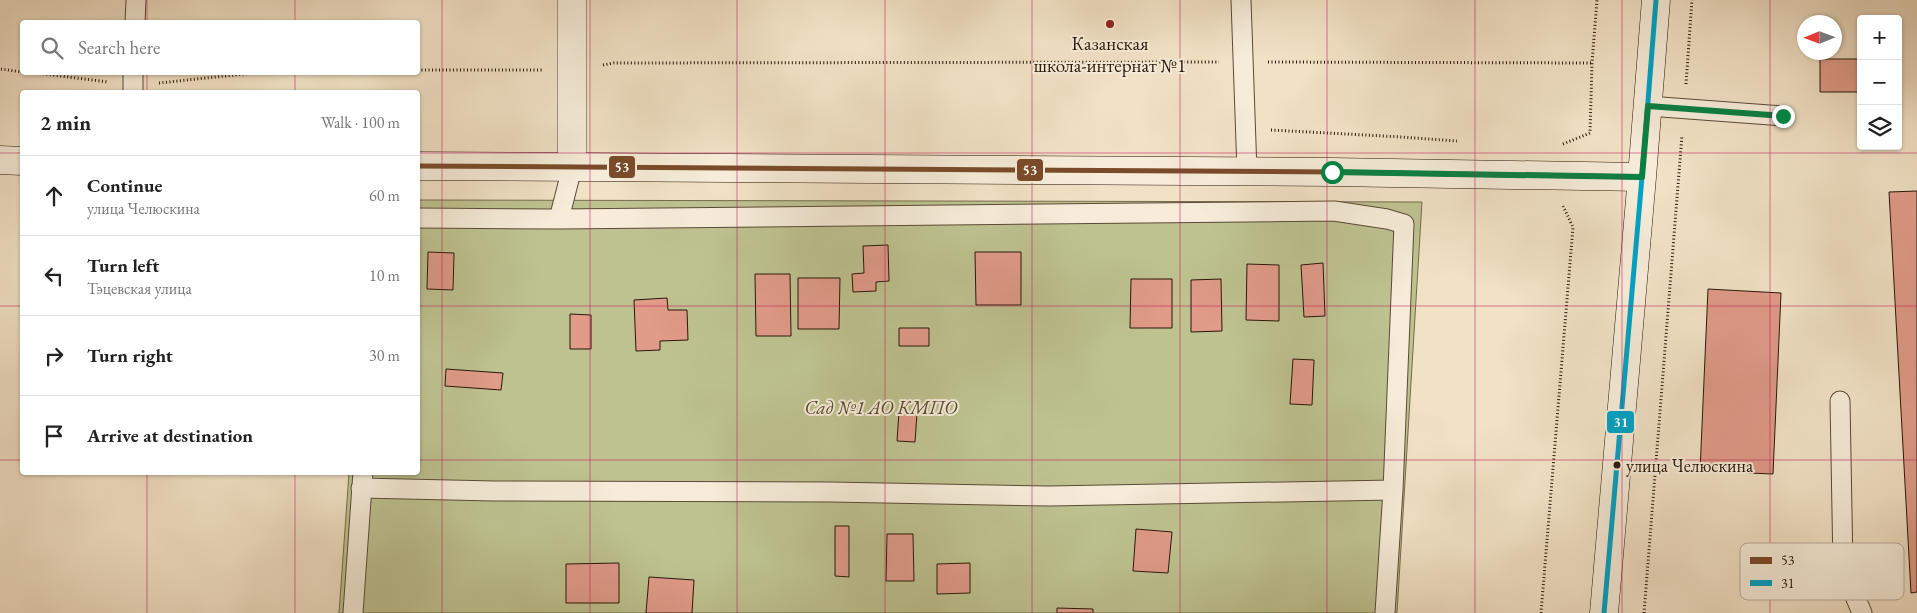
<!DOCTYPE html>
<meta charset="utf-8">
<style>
:root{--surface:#fff;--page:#f2f2f2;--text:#222;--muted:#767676;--line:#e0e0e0}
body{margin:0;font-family:"EB Garamond",serif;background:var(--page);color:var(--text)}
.controls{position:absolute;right:15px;top:15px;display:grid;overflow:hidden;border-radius:5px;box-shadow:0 1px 4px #0004}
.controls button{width:45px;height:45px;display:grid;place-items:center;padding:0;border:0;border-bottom:1px solid var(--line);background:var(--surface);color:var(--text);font:25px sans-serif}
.compass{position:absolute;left:1797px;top:15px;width:45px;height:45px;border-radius:50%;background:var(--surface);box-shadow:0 1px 4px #0004;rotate:269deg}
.stop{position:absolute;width:15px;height:15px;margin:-11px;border:4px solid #0b8043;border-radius:50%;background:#fff}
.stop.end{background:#0b8043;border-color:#fff;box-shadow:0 1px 5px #0008}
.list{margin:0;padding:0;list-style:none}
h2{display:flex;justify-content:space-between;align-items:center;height:65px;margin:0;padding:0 20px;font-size:21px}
h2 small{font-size:16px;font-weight:400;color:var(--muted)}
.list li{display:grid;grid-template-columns:32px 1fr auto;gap:15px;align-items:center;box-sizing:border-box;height:80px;padding:0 20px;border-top:1px solid var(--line)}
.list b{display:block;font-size:19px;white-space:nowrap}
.list p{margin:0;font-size:16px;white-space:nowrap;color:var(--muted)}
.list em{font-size:16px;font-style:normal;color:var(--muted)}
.icon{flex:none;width:28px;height:28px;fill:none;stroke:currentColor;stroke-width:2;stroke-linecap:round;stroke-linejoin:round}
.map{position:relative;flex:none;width:1917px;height:613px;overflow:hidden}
.search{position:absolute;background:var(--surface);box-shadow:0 1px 4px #0004;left:20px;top:20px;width:400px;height:55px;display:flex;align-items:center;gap:12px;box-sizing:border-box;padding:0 18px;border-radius:5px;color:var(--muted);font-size:19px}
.panel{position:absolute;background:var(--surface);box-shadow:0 1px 4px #0004;left:20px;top:90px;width:400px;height:385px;border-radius:5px}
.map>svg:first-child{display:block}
</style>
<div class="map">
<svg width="1917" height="613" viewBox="0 0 1917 613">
<rect width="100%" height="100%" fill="#f1e1c5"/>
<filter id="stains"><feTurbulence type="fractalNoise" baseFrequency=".004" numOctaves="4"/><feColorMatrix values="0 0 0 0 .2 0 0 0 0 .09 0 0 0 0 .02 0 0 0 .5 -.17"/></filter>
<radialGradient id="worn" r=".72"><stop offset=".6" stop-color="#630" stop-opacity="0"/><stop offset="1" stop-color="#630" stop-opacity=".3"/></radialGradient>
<path fill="#bec291" stroke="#746c4c" d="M418,200L1422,202L1397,613H339L349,473L418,472Z"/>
<path fill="#e09b89" stroke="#291707" d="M1820,59H1861L1860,92H1820Z
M1917,191V592L1911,593L1889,192Z
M888,245L889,281L876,282V291L853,292L852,274L864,273L863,246Z
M428,252L454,253L453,290L427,289Z
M975,252H1021V305H976Z
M1323,263L1325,316L1304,317L1301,265Z
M1247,264L1279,265V321L1246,320Z
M755,274H790L791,336H756Z
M798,278H840L839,329H798Z
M1131,279H1172V328H1130Z
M1221,279L1222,331L1191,332V280Z
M1708,289L1781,293L1773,474L1700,471Z
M667,298L668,310H687L688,340L660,341V350L636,351L634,300Z
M570,314L591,315V349H570Z
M899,328H929V346H899Z
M1293,359L1314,360L1312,405L1290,404Z
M446,369L503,373L501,390L445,386Z
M899,412L917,413L915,442L897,441Z
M835,526H849V577L835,576Z
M1136,529L1172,532L1168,573L1133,571Z
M887,534H913L914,581H886Z
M619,563V603H566V564Z
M970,563V593L937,594V564Z
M649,577L694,580L692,613H646Z
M1057,608L1093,609V613H1057Z"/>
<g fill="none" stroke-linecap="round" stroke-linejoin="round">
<defs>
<path id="service" d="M1241,0L1247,172
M135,22L136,0
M133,92V72
M1648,106L1783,116
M418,218L559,219L1334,211L1387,219L1404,224L1393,490L1385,613
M559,219L572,168
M1840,401L1843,567L1862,613
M361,488L494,491L830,492L1049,496L1393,490
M353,613L363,472"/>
<path id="minor" d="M572,0V168"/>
<path id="secondary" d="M0,160L22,161
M418,166L1332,172L1642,177
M1604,613L1642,177L1656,0"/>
</defs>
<use href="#service" stroke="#5b4a36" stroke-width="21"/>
<use href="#minor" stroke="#5b4a36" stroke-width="29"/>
<use href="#secondary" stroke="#291707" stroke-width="29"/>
<path stroke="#291707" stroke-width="3" stroke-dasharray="1 2.5" stroke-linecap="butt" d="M1268,62L1592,63
M603,65L614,63L1219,62
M1,69L22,72
M418,70H542
M29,72L108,82
M159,83L263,72
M1686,84L1692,0
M1271,130L1402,137L1457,141
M1563,144L1590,133L1592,63L1597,0
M1541,613L1573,227L1563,206
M1644,613L1682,135"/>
<use href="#service" stroke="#f6ecd9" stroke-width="19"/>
<use href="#minor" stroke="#f6ecd9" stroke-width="28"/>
<use href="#secondary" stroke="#f6ecd9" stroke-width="28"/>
<defs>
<path id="bus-1" d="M418,166L1332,172L1642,177"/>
<path id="bus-2" d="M1604,613L1642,177L1656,0"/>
</defs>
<use href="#bus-1" stroke="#f6ecd9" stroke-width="9"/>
<use href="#bus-2" stroke="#f6ecd9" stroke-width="9"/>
<use href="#bus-1" stroke="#7a4b2a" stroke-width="5"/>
<use href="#bus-2" stroke="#02a2c4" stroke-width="5"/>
</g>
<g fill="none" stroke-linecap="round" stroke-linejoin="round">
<path stroke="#0b8043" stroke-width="6" d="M1332,172L1642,177L1648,106L1783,116"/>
</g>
<path fill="none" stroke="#c2185b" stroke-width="1" stroke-opacity="0.55" d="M147,0V22M295,0V22M442,0V613M590,0V613M737,0V613M885,0V613M1032,0V613M1180,0V613M1327,0V613M1475,0V613M1622,0V613M1770,0V613M147,72V92M295,72V92M0,153H22M418,153H1917M0,306H22M418,306H1917M0,460H22M418,460H1917M147,472V613M295,472V613"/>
<circle fill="#8f2418" stroke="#f6ecd9" stroke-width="2" cx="1110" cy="24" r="5"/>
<circle fill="#291707" stroke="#f6ecd9" stroke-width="2" cx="1617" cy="465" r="4.5"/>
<g text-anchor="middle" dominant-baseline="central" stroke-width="4" stroke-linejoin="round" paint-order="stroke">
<g font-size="18" fill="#291707" stroke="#f6ecd9" text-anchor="start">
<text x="1626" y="465">улица Челюскина</text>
</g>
<g font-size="19" fill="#291707" stroke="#f6ecd9">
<text x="1110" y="43">Казанская<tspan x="1110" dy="22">школа-интернат №1</tspan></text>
</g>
<g font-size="19" font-style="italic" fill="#564a30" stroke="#f6ecd9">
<text x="881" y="407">Сад №1 АО КМПО</text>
</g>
</g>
<rect x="1740" y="543" width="164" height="57" rx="8" fill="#f6ecd9" stroke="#b8ac9a" stroke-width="1"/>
<rect x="1750" y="557" width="22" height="7" fill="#7a4b2a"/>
<rect x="1750" y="580" width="22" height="6" fill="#02a2c4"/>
<g font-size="14" fill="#291707">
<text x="1781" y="565">53</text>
<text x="1781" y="588">31</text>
</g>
<g stroke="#f6ecd9" stroke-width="2">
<rect x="608" y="155" width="28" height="24" rx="5" fill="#7a4b2a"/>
<rect x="1016" y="158" width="28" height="24" rx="5" fill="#7a4b2a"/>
<rect x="1606" y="410" width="29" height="24" rx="5" fill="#02a2c4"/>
</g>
<g font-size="14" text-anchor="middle" font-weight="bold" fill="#fff">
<text x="622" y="172">53</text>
<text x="1030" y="175">53</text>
<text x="1621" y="427">31</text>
</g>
<rect width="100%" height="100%" filter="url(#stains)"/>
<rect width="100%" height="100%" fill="url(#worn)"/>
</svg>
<div class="controls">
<button>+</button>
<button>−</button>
<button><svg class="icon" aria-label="layers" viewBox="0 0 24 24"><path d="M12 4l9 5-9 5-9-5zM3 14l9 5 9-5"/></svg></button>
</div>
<svg class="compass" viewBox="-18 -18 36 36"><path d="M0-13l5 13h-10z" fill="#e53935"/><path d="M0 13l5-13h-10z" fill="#767676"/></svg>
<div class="stop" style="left:1332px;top:172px"></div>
<div class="stop end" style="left:1783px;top:116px"></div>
<div class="search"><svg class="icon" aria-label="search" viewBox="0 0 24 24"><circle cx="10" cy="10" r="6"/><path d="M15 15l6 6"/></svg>Search here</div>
<section class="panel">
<h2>2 min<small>Walk · 100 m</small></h2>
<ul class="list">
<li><svg class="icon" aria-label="ahead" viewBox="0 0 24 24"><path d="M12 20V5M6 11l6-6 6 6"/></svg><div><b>Continue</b><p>улица Челюскина</p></div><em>60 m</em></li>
<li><svg class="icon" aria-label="left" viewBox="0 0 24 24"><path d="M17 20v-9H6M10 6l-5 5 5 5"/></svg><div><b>Turn left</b><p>Тэцевская улица</p></div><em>10 m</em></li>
<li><svg class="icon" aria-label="right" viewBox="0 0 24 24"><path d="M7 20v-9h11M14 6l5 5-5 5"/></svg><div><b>Turn right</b></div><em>30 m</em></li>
<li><svg class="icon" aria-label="arrive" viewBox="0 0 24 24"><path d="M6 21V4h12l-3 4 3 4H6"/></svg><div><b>Arrive at destination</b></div></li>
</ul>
</section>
</div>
